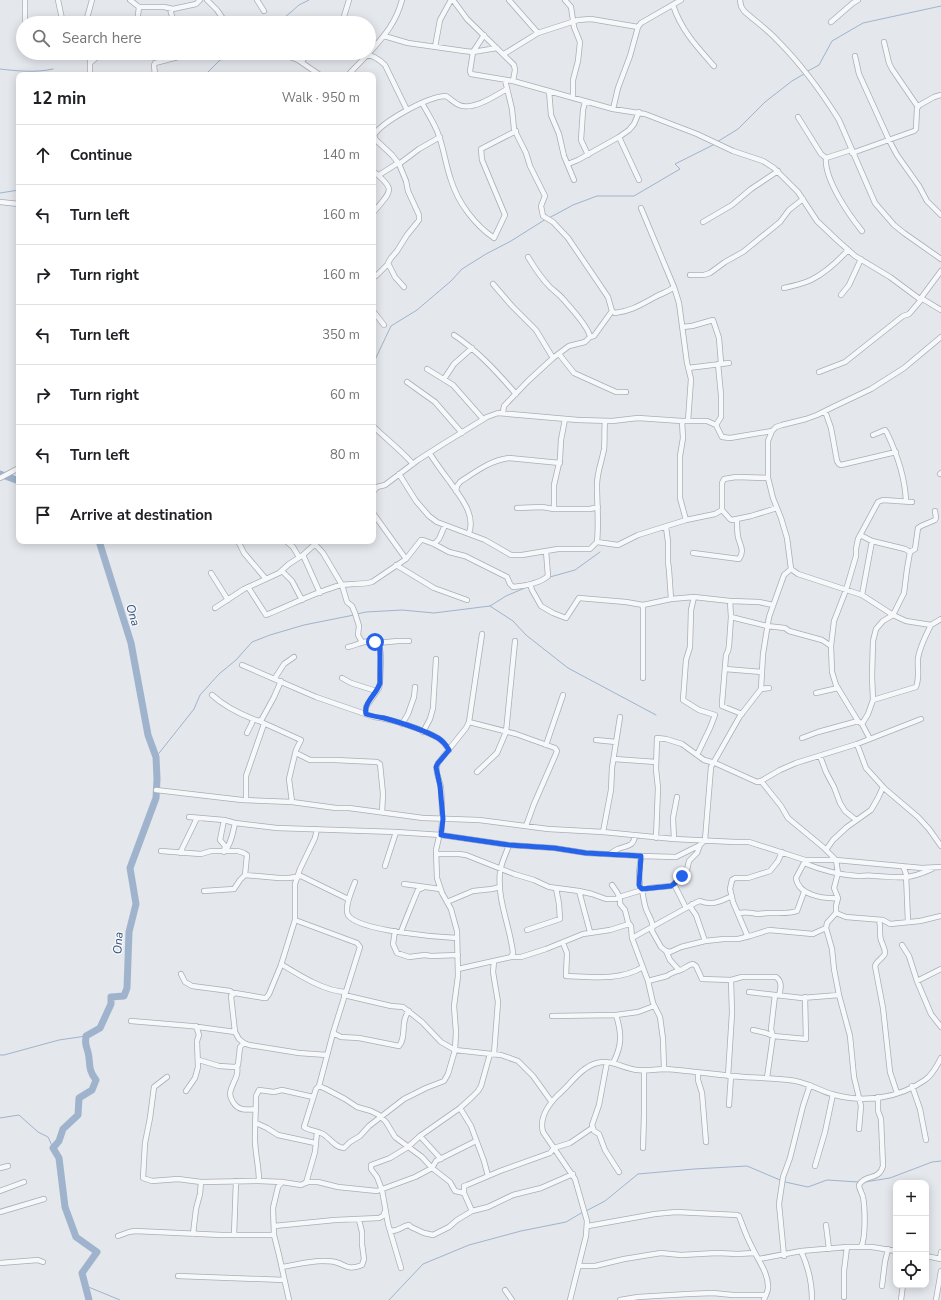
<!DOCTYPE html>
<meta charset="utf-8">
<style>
:root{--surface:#fff;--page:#f2f2f2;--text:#202124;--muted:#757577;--line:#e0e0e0}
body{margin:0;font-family:"Nunito Sans",sans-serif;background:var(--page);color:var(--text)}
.controls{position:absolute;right:12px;bottom:12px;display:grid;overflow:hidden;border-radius:8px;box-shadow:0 2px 10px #0003}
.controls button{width:36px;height:36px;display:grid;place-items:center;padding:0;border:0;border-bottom:1px solid var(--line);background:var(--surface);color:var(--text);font:20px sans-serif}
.stop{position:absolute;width:12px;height:12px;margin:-9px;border:3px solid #2563eb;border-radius:50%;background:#fff}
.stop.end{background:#2563eb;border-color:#fff;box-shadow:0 1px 4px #0008}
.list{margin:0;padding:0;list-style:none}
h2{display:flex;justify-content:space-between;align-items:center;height:52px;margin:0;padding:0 16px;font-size:17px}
h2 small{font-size:13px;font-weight:400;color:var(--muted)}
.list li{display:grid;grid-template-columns:26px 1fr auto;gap:12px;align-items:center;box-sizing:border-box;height:60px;padding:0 16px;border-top:1px solid var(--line)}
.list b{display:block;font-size:15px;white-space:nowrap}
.list em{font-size:13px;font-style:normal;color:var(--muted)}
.icon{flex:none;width:22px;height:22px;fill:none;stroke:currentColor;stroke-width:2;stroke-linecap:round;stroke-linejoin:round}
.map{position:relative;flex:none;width:941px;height:1300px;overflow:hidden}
.search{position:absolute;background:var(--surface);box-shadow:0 2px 10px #0003;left:16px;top:16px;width:360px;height:44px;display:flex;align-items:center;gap:10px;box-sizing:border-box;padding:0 14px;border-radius:22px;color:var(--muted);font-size:15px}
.panel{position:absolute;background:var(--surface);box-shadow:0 2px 10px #0003;left:16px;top:72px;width:360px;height:472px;border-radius:8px}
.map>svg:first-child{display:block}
</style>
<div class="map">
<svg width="941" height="1300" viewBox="0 0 941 1300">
<rect width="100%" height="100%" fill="#e4e7ec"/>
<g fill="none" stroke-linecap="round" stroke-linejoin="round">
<path stroke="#9fb4cc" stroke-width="1" d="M272,23L284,18L299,5L309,0
M0,69C18,71 35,73 53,69
M808,71L819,65L832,41L863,23L941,6
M205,75L219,61L231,53
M717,142L738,129L765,102L792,81L804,74
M0,193L19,190
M549,218L573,205L597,196H634L680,169L675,164L715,144
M373,364L391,326L417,310L451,281L462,269L486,254L511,241L546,219
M550,577L575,570L600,552
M490,606L513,621L526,635L568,668L656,715
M357,614L366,612L402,610L434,613L490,606L506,596L527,587
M156,757L194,709L200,695L219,674L236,660L252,642L270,635L304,625L354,615
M0,1055H4L59,1040L86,1036
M0,1118L19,1115L38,1132L48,1137L53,1148
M785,1182L808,1187L827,1180L858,1182
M865,1182L890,1178L932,1162L941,1161
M586,1211L605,1201L638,1174L694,1169L747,1166L780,1180
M86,1286L120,1300
M389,1300L423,1264L469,1245L521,1231L566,1222L583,1212"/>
<path stroke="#9fb4cc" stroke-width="7" d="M0,474L19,481
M89,1300L82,1273L97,1252L76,1237L65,1207L59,1158L53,1148L59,1141L63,1129L78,1115L79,1098L92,1090L96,1080C87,1068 91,1064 88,1052C86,1046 85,1043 86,1036L100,1028L111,1004V997L124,996L127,988L129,932L136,904L130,868L156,798L157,779L156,757L148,735L131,643L99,541"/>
<defs>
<path id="minor" d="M25,0V23
M58,0L62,19
M130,0L139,7H164L173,9L196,4L200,0
M207,0L217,10L226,23
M257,0L264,11
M453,0L467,19L514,65L515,70L513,81
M509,0L538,33
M565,0L571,7L574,27L580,42L578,61L573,80V98
M740,0L741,6L744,11C755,21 767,29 777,40C800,63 821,91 839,120L875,203L894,225L904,233L941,259
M673,5C681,30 697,47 714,66
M170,9L174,23
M831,22L853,3L858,0
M88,23L87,18L92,0
M137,23L139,7
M342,23L349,0
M484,35L473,52L470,71L471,74L513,81L613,109L645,114L697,134L733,151L763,161L774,168L798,192L817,221L837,240L855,256L890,277L921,300V298L941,310
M384,36L408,43L464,51L473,52L497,48
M884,42L889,63L892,69L918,107
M435,47L440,20L451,0
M90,53V75
M280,53L298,60L320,75
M360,53C369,54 378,58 385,65L407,110
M369,53C384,36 396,23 402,0
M504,54L538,33L578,20L591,19L638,27
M855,56L859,74L889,140L897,155L919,186L927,201L941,215
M302,62L307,53
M90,63L102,53
M155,75L154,65L155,63L178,57L181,53
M348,75L369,53
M505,80L512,109L514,129L526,153L530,166L545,196L541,206L543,216L553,222L568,238L608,297L612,311L594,336L590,337
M549,91L551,115L559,134L564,156L574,180
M585,102L583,110L581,140L588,155
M422,103C428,114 435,124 439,136C444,150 446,166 451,180C458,203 475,225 494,238L505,215L482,160L481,149L516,131
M613,109L618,88L630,56L638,27L641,23L681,0
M798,117L821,154L826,158
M619,137L639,180
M852,153L914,131L916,129L917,108L918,106L934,97L941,95
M826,158C824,179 849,215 862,231
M826,158L851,150
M399,164L419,149L440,137
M568,164L578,160L619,137L629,130L634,124L639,112
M373,171C398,191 390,191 373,213
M379,175L398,163
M0,202L19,204
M641,208L674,287L679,303L687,363L691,379L688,421
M703,222L732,205L751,189L778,171
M373,275L376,276L388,264
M690,275H704L710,273L725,262L743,252L780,222L789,210L803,199
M493,284L512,306L536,330L553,358
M404,287L395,277L388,263L391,258L397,251L407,235L416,224L419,220V215L408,191L406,181L399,164L392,155L376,140L374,135C383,121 429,96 446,96C451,99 454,103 459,105C473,111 495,96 507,89
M784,288C793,286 802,284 811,280C825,273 838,261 848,250
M841,295L849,285L861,259
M921,298L941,271
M373,311L384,325
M612,311L615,313C632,311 642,304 657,296C663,293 668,292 674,287
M682,327L692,326L713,320L719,338L721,363
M454,335C478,351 497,372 516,394
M941,337L904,368L871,389L833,407L817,415L806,419L782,425L776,427L772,431L768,441V478L773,498L781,518L787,538L791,569L798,574L862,595L893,615L906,621L931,625L941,619
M559,354L574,373L616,392H626
M688,368L729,363
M427,369L453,385L483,419
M819,372L845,362L903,316L909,314L921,300
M444,379L454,364L472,348
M407,382L435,402L462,433
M825,411L831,428L837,461L839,464L841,465L896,452
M503,412L504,406L528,381L553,358L569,346L585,342L590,337C589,327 570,307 563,299C559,294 554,291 550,287C541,278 534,267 528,257
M682,421L683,438L680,456V498L686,520
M716,425L721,417V395L718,364
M373,426C386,439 401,450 413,464
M873,435L885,430L887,433C897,454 905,477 906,501
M430,454C436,463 443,473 450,482C460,497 476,514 469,533
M399,474L416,501L429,516L437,522L485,540L511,555H522L558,549H590L597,542C599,523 597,504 597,485C597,472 602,461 604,449C605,440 604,430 605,421
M940,474L941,473
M0,478L19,468
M456,491L457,486L460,482C475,472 491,460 509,458L560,463
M373,492L377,487L385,485L418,460L443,444L487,417L498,413L578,420L612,421L638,418L682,421H707L716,425L722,437L730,438L772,431
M517,508L542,507L554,509V485L560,459L561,440L565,419
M554,509H590L598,507
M722,510L730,519L732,520L751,516L777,508
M373,513L406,559
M666,527L668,542V562L669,570L671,599
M860,535L872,541L905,549L910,552
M286,541L293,547L299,557
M312,541L323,553L342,585L347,602L352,606L355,613L359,626L358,635L362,642
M597,542L618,545L638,535L686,520L715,514L722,510V483L724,479L736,477L768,478
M239,543L244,553L266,579
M434,544L449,552L465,556L507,577L510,584L513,587C524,586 539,584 548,576L546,551
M910,552L915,549L918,528L921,526L935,520L936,518L935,511
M693,553L739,559C745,551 740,545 738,537C737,531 737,525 737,520
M303,555L320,593
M396,565L434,588L467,600
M282,571L292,581L302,600
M211,573L228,600
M530,584L532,590L541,606L553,613L566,618L579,598L626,602L643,605L671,599L694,597L730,601L759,602L773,605
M248,587L266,615C291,605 315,592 341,585C351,583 362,585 372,582L406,559L421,540H423L434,544L439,539L445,525
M862,595L872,541
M694,597L691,610L690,647L686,660L683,700L699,710L715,715L710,728L697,755
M730,601L731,617L729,646L728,651L726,655L722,703V706L742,714
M643,605V678
M215,608L244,589L279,573L289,564L303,555L314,545
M731,617L767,626L785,628L789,631L822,640L831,646
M377,643L398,641H409
M348,647C358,645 367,638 377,643L380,648L381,658L380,683L379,688L366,707V714
M242,665L316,697L374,717C392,719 422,729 438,738C443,741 446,746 449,750
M725,669L762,672
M275,678L284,664L294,657
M342,678L351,683L376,691
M761,689L769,688
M816,693L838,688
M212,695C224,706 238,713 253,719
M873,700L872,676L873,641L876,629L883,621L893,615L904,593L907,569L910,552
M259,721L301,740L296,750L289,779L292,802
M469,722L516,734L555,748L557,751L555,756L534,804L526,826
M402,724L408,714L414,697L415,687
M862,724L868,714L873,700L916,687C920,677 917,668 918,658C920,646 926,635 931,625
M423,732L430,719L433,708L436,659
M247,733L252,723L253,719L259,721L262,719L274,697L281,681
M802,738L818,732L858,721
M870,739L862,724L858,721L836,685L832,672L831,646L834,621L846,590L856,556V549L858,539L878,502L883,500L912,502
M596,740L616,742
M857,744L866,768L885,789L918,817L929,829L941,846
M546,745L563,695
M296,753L310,760H335L377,762L380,764L383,794L382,812
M820,756L826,772L834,787L840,803L845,811L856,820
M614,759L656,762
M477,772L497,753L506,732L515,641
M761,781L781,806L788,818L823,847L836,860L838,873L834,888L838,898L836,906V913L827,923L826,928L832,949L834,969L839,995L850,1036L854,1077L861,1106L859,1129
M156,790L242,800L292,802L336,808H349L423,818L479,820L548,829L603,832L674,839L735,842H749L805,860H836L922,868L941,867
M246,800V776L264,724
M189,817L224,820L235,823L277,828L396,832L441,835L509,845L554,848L586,853L641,856L676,857L700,845L705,840L711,767L740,716L761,689L763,654L769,617L784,575L791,569
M224,820L220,840L225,846L224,852C231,845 233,832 235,823
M317,829L315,838L300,869L295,884V920L281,965L269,994L266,998H264L235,993L231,996L235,1032L239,1039L244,1043L249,1045L299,1053L327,1055
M603,832L611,790L612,768L620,717
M656,838L658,788L656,769L657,738L666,739L682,744L704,760L715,763L757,782L761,781L780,770L796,763L857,744L921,719
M674,839L673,818L677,797
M826,850L833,840L847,827L871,810L878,798L883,787
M161,851L201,854L211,851H238L244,853L247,855L245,875L240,880L234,889L204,891
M782,852L778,861L770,871L748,878H735L732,880L730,889L733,902L747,935L750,936L769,930L813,934L817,932L826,928
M180,853L197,818
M436,854H459L466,855L514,874L534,880L549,887L579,891L592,894L606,899H616L619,897L649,888L671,886L674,884L680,877L685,876L686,874L689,861L697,853L700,845
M610,854C612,853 615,850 618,849C628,845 633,847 635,836
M641,856L639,873L640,887L642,889C643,896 644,903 646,909C649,917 654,922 652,931L661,947L666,951L670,960L678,969L677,971L670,974L667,976L648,981
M805,861L796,878C798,895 823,899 838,898
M804,863C821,870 840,875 858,876C864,876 869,875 874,876C884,876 895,878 905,877C914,877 923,873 932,869
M385,866L396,832
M903,866L906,874L908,922
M245,875L279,878H289L301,876L348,899
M355,882C352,890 344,907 348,915C358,931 438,937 457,938
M404,884L440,889
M674,884L686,908
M612,885C616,891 621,896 620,904L625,910L628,922L631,926L632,938L648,981L653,1003L660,1017L663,1039L664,1069
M579,891L590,932
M447,902L473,891L492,889L500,887
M692,904L691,908L696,915L705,941L724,939H738L750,936
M738,913C745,912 750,912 757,914C761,914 765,913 769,913C778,913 789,914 797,911L804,892
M836,913L846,917L883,920L890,924L920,921L941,916
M295,920L357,943L360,947L333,1033L319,1086L316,1089L304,1127C309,1131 316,1130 323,1134C330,1138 335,1148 344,1148L350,1142L360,1136L369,1126L404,1099L426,1088L444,1081L448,1074L455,1050L456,1032L454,1006L458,976L457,931L451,909L442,893L437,878L436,850L439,837L441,835C443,819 442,804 441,788C440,779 434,772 438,763L466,728L469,722L482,634
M879,920C881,927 879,934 881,940C882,944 885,948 885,953C884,958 877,960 875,966L883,1008L890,1072L897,1093
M527,930L560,919L559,904L556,888
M395,931L393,944L397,953L409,957L425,955L431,956L458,955
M401,932C403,926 417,892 418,890C420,889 422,889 424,887
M632,938L697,902L700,901C713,906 721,901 732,896
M563,943L567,953L566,976C592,977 620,981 643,967
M902,945L909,956L917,981L931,1014L941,1027
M666,951L670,952L681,947L705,941
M511,957H521L546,949L583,934L610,930L629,924
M281,964C299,975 324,991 345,992
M458,969L511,957L513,953C510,926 497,900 500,872C501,863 506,854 509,845
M677,971C684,970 689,964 693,964L696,966L702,979L731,980L742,977H776C782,981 781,989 779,995
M181,974L185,982L192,986L230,991L234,994
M917,981L941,969
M749,992L802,998L839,995
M344,995L391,1006L403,1007L422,1022L441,1042L455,1050L501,1055L518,1061L533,1076L551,1101
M552,1016L616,1015L638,1012L654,1006
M131,1021L191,1026L235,1032
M753,1030L766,1033L773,1036L806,1039L805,997
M333,1033L341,1037L359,1038L399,1046C407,1037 400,1020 409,1011
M494,1054L498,1002L493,972L494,961
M199,1060L219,1066L235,1067L238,1065L240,1047L244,1043
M607,1062L599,1105L592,1125L594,1131L599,1134L605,1150L619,1172
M613,1063C622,1046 622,1034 616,1015
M237,1066C239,1078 232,1082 230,1093C230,1097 231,1099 233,1102C238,1111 247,1110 256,1109
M698,1073V1080L702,1093L706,1142
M728,1076L732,1013L731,980
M167,1077L154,1087L150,1118L145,1143L143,1178L152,1181L178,1179L201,1182L259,1181L282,1182L301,1185L307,1182H318L338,1187L377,1191L415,1177L432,1168L422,1157L395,1137L386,1122L379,1115L371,1111L357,1107L345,1099L326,1089L319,1086
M767,1078L773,1036L771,1029L775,995
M912,1086L920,1109L926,1140
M186,1091L195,1078L198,1067L197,1041L199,1035L196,1026
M729,1105L731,1076
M460,1108L471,1126L484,1161L488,1176
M256,1123L267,1128L278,1135L315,1143
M420,1136L441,1159
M643,1148L644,1115V1070
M815,1166L825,1132L833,1094
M0,1168L8,1166
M259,1181C259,1165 254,1149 255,1134C255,1121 256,1108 256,1096L259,1090L274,1092L282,1090L313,1097
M282,1182L278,1187L273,1208L274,1235L279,1255L289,1300
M306,1183L315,1152L317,1132
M0,1191L24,1182
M464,1193L455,1191L450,1182L432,1168L436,1161L476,1141
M472,1211L464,1193V1186L467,1185L500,1171L550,1153L554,1148L570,1143L592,1128
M0,1212L44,1199
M826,1225L829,1249
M274,1226L335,1220L379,1218L383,1216L385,1211
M588,1226L655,1214L676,1212L737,1215L739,1216C743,1226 746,1236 751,1245C757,1259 769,1273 768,1288C768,1292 765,1296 764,1300
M390,1231C401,1231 401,1226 409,1225L411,1227L424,1233L433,1235L449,1227L457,1220L472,1211L488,1207L513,1195L541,1188L573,1174
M193,1234L196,1209L200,1194L201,1182
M234,1235L236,1181
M118,1236L129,1232L135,1231L222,1235H274
M861,1247C866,1238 865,1208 863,1197C862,1193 859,1189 859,1185C865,1174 879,1181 883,1166L881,1119L878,1111V1097
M801,1251C808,1266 812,1284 812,1300
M784,1256L779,1204L783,1177L790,1158L803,1106L810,1085
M926,1256L941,1259
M759,1259L801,1251L847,1247H872L896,1251
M940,1259L941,1252
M0,1263L38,1260L43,1262
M579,1266H595L624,1259L661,1253L681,1255L717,1253L738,1254L754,1253
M282,1267C295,1265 309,1261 322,1261C326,1261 331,1261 335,1262C347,1265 347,1271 362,1265L364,1259L362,1244V1232L359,1220
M401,1268L388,1224L382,1190L377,1177L371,1169V1165L390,1158L408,1147L420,1136L460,1108L471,1098L478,1091L481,1086L490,1054
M178,1276L284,1280
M882,1286L885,1262L888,1249
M505,1290L512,1300
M844,1297V1271L847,1247
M570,1300L586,1236L587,1221L575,1179L543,1132C539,1118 548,1105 558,1095C570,1085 581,1067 597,1063C612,1059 624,1069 638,1070C647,1071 656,1069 666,1069C692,1071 718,1075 744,1077C759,1078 774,1078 789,1080C806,1081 819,1091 835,1095C865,1103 899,1098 925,1080C932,1075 937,1066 941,1058
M620,1300L638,1297L688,1294L713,1293L733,1295H766
M901,1300L903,1285
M936,1300L941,1271"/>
</defs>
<use href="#minor" stroke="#a9aeb7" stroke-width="6"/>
<use href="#minor" stroke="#f7f8fa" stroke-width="4.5"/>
</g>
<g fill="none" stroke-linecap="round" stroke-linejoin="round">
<path stroke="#2563eb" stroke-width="5" d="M375,642L380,648V683C377,694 363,703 366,714C372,716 378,717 384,718C402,723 422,729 438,738C443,741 446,745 449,750L438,763L436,767L440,786L443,819L441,835L509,845L554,848L586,853L641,856L639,885L640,887L642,889L671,886L674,884L680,877L682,876"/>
</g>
<g text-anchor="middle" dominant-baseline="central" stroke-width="3" stroke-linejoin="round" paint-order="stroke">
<g font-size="12" font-style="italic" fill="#34527a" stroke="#f4f6f9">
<text transform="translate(133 615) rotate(73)">Ona</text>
<text transform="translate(118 943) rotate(-86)">Ona</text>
</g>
</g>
</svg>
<div class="controls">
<button>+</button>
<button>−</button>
<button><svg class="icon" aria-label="locate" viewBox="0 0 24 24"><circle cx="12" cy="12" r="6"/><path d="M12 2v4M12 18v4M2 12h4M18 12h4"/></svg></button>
</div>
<div class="stop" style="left:375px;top:642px"></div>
<div class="stop end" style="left:682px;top:876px"></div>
<div class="search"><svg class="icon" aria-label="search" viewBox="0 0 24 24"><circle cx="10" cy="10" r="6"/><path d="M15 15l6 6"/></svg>Search here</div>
<section class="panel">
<h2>12 min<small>Walk · 950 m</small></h2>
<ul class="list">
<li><svg class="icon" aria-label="ahead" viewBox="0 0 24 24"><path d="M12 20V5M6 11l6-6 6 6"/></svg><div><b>Continue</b></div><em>140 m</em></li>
<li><svg class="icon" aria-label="left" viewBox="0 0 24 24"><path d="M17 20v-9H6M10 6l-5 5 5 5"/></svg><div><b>Turn left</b></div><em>160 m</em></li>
<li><svg class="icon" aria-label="right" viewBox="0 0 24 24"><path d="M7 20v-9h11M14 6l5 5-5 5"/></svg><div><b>Turn right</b></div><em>160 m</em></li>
<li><svg class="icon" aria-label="left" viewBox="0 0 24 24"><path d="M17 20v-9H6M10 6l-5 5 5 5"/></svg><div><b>Turn left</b></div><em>350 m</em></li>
<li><svg class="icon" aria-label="right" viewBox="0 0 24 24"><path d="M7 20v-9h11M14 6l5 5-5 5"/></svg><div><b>Turn right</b></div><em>60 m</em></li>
<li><svg class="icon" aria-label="left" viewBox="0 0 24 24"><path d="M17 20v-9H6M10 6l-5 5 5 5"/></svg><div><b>Turn left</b></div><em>80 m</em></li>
<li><svg class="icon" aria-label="arrive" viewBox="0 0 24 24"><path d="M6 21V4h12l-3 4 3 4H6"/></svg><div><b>Arrive at destination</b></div></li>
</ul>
</section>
</div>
